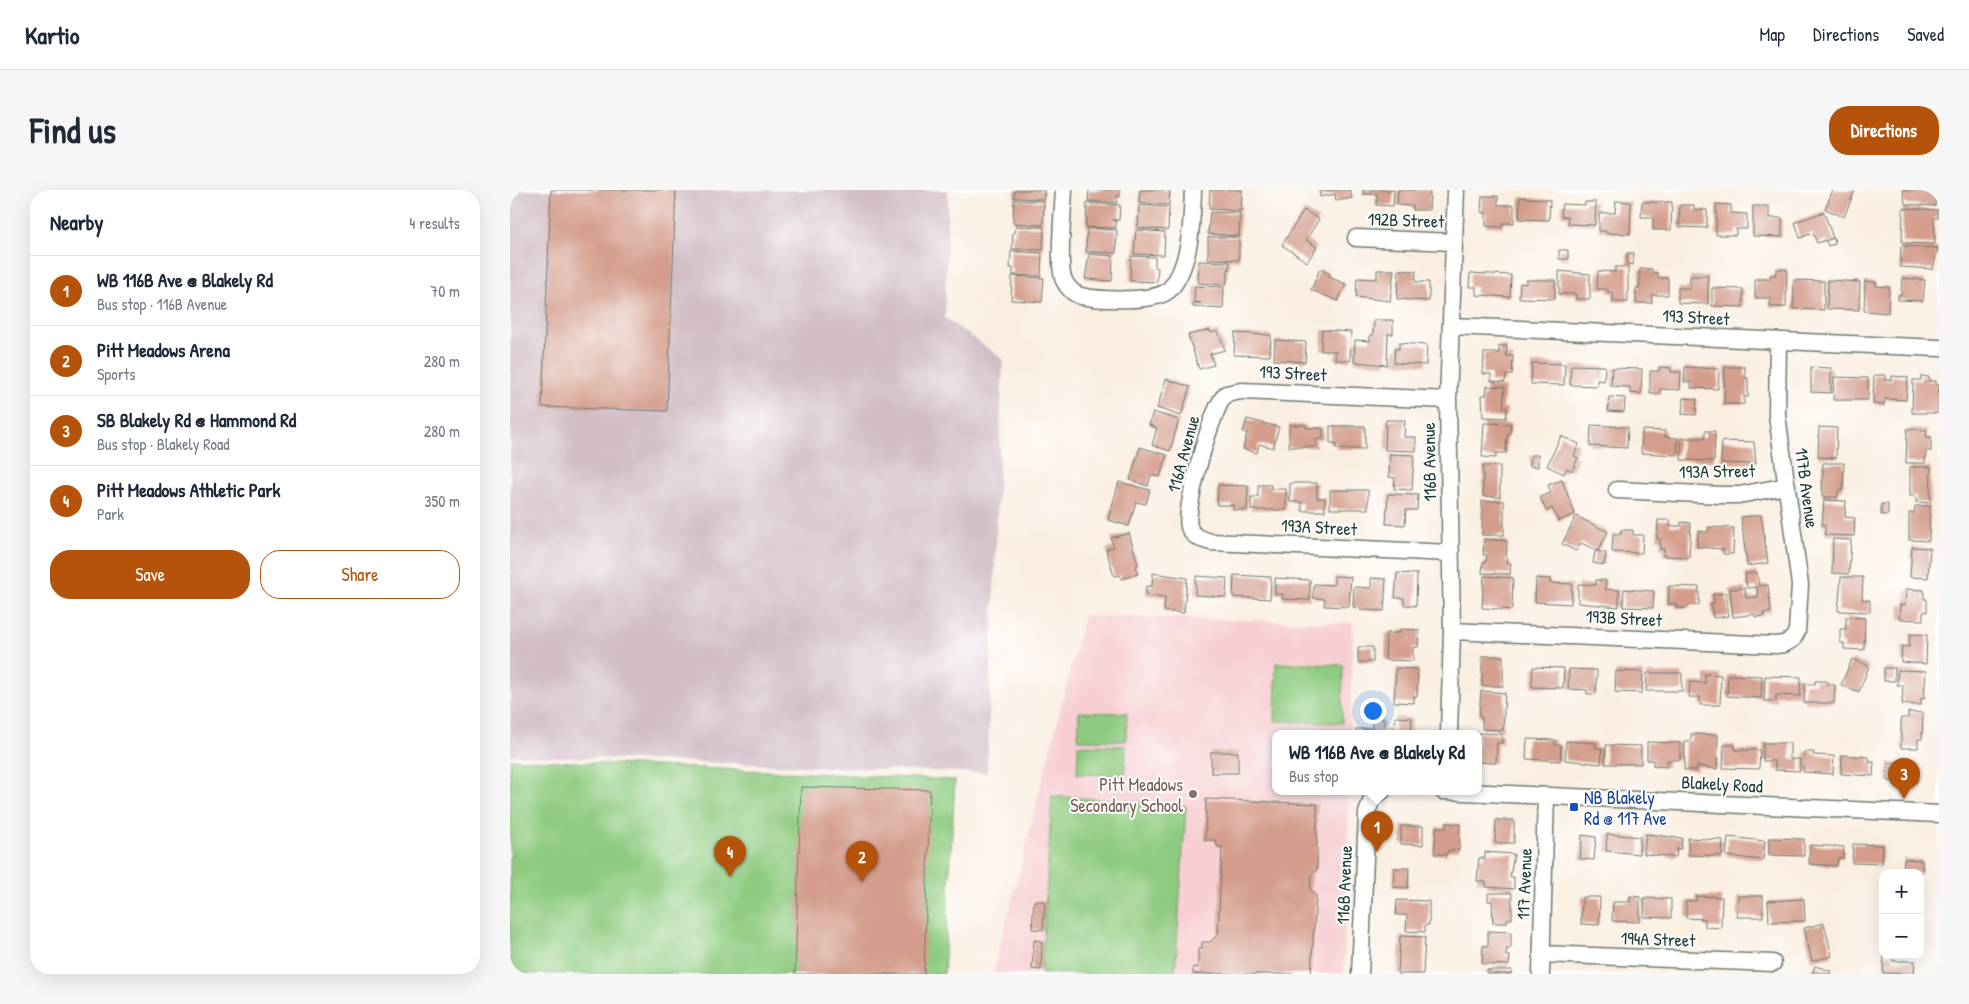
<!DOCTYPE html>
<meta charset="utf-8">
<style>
:root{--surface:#fff;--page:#f6f6f7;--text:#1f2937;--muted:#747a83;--line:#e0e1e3;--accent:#b45309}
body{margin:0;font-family:"Patrick Hand",sans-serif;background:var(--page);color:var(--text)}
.controls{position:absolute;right:15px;bottom:15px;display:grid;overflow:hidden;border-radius:10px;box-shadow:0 5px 20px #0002}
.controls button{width:45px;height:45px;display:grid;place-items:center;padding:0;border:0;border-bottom:1px solid var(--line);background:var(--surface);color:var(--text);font:25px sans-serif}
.you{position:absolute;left:862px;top:520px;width:18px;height:18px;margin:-12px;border:4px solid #fff;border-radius:50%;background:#1a73e8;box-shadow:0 0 0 8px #1a73e833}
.badge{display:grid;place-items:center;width:32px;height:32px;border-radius:50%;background:var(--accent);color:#fff;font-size:16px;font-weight:700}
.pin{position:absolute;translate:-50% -41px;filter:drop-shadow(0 1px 2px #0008)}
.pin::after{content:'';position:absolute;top:26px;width:18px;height:15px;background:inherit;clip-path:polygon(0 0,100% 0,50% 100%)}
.popup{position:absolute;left:762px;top:540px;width:210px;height:65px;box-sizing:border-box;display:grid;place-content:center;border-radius:10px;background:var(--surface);filter:drop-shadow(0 1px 4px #0005);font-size:16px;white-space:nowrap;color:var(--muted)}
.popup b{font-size:19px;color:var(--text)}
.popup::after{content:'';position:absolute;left:50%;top:100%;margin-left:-10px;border:10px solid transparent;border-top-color:var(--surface)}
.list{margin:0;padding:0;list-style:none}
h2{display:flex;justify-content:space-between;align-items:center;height:65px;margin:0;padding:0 20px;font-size:21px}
h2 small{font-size:16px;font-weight:400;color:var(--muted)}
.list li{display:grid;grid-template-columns:32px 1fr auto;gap:15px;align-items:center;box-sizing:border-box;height:70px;padding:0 20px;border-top:1px solid var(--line)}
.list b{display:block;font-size:19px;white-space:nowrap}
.list p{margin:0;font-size:16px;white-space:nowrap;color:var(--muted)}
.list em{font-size:16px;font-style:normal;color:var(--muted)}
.actions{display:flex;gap:10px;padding:15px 20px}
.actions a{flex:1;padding:11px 0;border:1px solid var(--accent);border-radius:20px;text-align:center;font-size:18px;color:var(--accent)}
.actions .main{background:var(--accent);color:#fff}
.map{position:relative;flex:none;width:1429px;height:784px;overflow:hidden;border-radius:20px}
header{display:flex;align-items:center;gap:30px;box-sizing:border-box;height:70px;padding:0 25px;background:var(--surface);border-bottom:1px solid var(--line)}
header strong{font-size:24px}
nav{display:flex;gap:28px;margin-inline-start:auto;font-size:18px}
.intro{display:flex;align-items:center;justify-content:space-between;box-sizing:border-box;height:120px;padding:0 30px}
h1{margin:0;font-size:35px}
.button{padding:12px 22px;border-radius:20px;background:var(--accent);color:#fff;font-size:18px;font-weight:700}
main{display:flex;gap:30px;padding:0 30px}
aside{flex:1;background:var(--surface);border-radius:20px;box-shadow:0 5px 20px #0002}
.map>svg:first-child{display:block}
</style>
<header>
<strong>Kartio</strong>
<nav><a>Map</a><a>Directions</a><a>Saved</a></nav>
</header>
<div class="intro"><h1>Find us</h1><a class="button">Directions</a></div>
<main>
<aside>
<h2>Nearby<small>4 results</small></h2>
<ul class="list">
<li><span class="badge">1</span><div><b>WB 116B Ave @ Blakely Rd</b><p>Bus stop · 116B Avenue</p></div><em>70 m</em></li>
<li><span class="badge">2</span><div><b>Pitt Meadows Arena</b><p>Sports</p></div><em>280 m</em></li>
<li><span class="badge">3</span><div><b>SB Blakely Rd @ Hammond Rd</b><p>Bus stop · Blakely Road</p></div><em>280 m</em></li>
<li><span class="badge">4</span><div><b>Pitt Meadows Athletic Park</b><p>Park</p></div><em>350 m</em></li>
</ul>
<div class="actions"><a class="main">Save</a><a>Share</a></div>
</aside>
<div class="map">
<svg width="1429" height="784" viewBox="0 0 1429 784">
<rect width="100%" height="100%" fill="#fff"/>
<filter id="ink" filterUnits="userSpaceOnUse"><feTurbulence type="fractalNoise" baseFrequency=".02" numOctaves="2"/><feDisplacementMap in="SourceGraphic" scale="10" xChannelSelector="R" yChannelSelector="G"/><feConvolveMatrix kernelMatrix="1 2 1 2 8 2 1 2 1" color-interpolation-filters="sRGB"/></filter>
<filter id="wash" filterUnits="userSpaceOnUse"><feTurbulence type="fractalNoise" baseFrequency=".0096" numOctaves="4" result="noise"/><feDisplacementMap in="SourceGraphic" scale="20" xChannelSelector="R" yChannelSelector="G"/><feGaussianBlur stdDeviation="1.12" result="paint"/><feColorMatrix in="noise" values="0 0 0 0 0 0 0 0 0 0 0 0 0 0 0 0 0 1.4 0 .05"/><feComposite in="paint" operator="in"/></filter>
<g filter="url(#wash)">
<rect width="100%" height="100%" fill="#faeee0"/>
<path fill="#f7cfd1" d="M574,426L843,433L840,543H766V601H839L834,784H483Z"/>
<path fill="#d2bdc6" d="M0,0H438L435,128L493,169L477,583L0,565Z"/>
<path fill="#8eca7f" stroke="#56845a" d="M766,473L833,475L832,533L765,531Z
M569,522L617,523L616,551L568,550Z
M568,555L616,556L615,585L567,584Z
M0,569L445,590L434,784H0Z
M542,606L676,616L665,784H531Z"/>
<g id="blocks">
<path fill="#d39c8b" d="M41,0H166L157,221L32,217Z
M505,0H534V9L504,8Z
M579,0H610V7L607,6V13L578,11Z
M630,0H660L659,15L629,13Z
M700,0H732L731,21L699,19Z
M809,0H840L842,8L826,11L825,4L810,7Z
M853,0H884L883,16L866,15L867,4H853Z
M888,0H920L919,20H903V16L887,15Z
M1323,0H1345L1334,27L1315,19Z
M1393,0H1429V6H1426L1425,16L1395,14Z
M972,6H988V15H1004V33H993V37L976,36V23L971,22Z
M1010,7L1040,10L1039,30L1009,29Z
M504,10L534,11L533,35L503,33Z
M1106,11L1121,12L1120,44L1096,43V41H1089V23H1105Z
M1075,12H1086L1085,35L1058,34V27L1051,26L1052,14L1075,15Z
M1132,12H1162L1161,40H1143V27H1131Z
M577,13L610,15L609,30H603L606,31V38L576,37Z
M1206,14L1221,15V23L1237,24V39H1226V45H1206Z
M629,15L659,17L658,40L628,38Z
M1170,15H1184V20H1197V38L1169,37Z
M1243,16H1259V28H1272V47L1243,46Z
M1393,18L1428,20V28H1424L1425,54L1392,53Z
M794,20L809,29L796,50L807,57L797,72L772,55Z
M700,22L730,23L729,46L698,44Z
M1314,22L1323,48L1318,50L1324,48L1325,54L1318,56L1316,50L1307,53L1303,43L1290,48L1285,32Z
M506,36L534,37L533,60L502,59L503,42L505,43Z
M577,38L607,40L606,63L576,62Z
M626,40L655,42L654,65L624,64Z
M698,47H729V70L698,69Z
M1391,56L1428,58L1423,79L1390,77Z
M1049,60H1058V69H1049Z
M501,61L532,63L531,86L503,85V78H500Z
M1117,63H1124L1123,75L1117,74Z
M579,64L603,66L602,91L575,89Z
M621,66L645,67V77L648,78L647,92L620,91Z
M689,71L720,72L716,95L688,93Z
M1105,77H1118V112H1103V103H1098V99H1087L1088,81L1105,82Z
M810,79L820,84L819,87L836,94L828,111L801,100Z
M1130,79H1142V83H1148V88H1158V105H1142V113H1126V98H1129Z
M1266,79H1277L1276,117H1260V108H1245V89H1260V85H1266Z
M867,80H884L880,111L846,107L847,88L867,89Z
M889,80L906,81L905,92H919V111L887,109Z
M1049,81L1080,84V109H1066V104H1049Z
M960,83L1001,85L1000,107L966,105V97H959Z
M502,86L534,88L532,112L501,110Z
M1180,86H1198V114L1168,113V98H1180Z
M1392,88L1415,90L1413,111L1388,110V105H1391Z
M1016,90H1045V109L1009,108L1010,93L1016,94Z
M1284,90L1314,91V120L1283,119Z
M1318,90L1350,92L1349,120L1317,119Z
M1355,91L1366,92V96L1379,97L1378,123L1354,121Z
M685,96L714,97L713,119L683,117V113H691L684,112Z
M1202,98L1233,99V117L1202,116Z
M864,130H883V144H878L877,175L844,172L845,150L860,151V145H863Z
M700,140L701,143L708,141L715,160L700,164L704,175L689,179L678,145Z
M812,140L841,142L840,171L825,170L826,161H811Z
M725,143L761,145L760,166L724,165Z
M765,150L796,152L795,172L764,170Z
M889,153L917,155L916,175L884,173L885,159H889Z
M989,156H997L996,166H1003L1002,185H996L995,192L981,191V184H973L974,163H989Z
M1022,173L1055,174L1054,195L1021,194Z
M1061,175L1095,176L1094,191L1087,190V196L1060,195Z
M1149,177L1161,178V182H1171L1170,200L1150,199V204H1140V181H1149Z
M1175,177L1209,179L1208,199L1181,198V192H1174Z
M1215,177H1235V188H1238V207H1234V214H1214Z
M1301,177L1321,178V203L1301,202Z
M1102,178L1132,179L1131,204L1120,203V197L1101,196Z
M1364,185H1375V190H1382V186L1398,187L1396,210L1375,209L1374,215L1363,214Z
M1411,186L1419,187V191H1426V195H1429V223H1402L1403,190H1411Z
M1324,187L1358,188V210H1323Z
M656,189L680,197L671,226L647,218Z
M977,196L995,197L993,218H997L996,228L973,227L972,205H976Z
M1099,207L1115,208L1114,222L1098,221Z
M1173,208L1187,209L1186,225L1172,224Z
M643,222L669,230L660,261L642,255L647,238L639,235Z
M737,229L769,237L763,258L749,254L747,263L733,259L737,243L733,242Z
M876,230H895L894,247H906V261L875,260Z
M974,233L1001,234L1000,245H997L996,263H986V268L972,267Z
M779,235H796V238H813V249H806V257H779Z
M1081,235L1118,237L1117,258L1080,256Z
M820,236H855V259H826V253H820Z
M1309,237L1327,238L1326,268L1308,267Z
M1397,239L1417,240L1416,247H1421V261H1416L1415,273H1396Z
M1132,240L1155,241V247L1168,248L1167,265L1131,263Z
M1195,241H1205L1204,271L1171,270V248H1195Z
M1051,246L1069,254L1064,266L1068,268L1062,281L1057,278L1054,284L1037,276Z
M1212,251L1244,252L1246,274L1211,273Z
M630,257L657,265L650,287L641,285L638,296L620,290Z
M880,264L904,265L902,300L884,299L885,288L879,287Z
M1021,265H1028V277L1020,276Z
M1313,273H1334L1333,300H1328V307H1312Z
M973,276H990V307L973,306Z
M1400,277H1421L1420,313L1406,312V306H1400Z
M1052,290L1065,324L1048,331L1042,318L1036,321L1030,307L1041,303L1038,295Z
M609,292L640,300L636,314L626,312L619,336L598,330Z
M780,293H807V308H815V321H792V312H780Z
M708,295L738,296L737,320H723V315H707Z
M748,295H761V299H776V320H741V307H748Z
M820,300H858V319H820Z
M878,304L908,305L907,320H896L895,335L876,334Z
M1314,310L1336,311L1335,327L1345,328L1344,346L1315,345V335H1312Z
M972,311H994V345H972Z
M1371,314H1378V325H1371Z
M1405,316H1420L1419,351L1399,350V323H1404Z
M1251,325L1258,373L1237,376L1231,327Z
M1066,326L1098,342L1088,361L1071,353L1066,361L1052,354Z
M1148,330H1160V336H1171V332L1181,333L1179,367L1153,366L1154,359H1150V349H1147Z
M1198,337L1224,338L1223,364H1213V359L1187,357L1188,341L1198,342Z
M1111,340H1123V345H1133L1132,363L1102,362L1103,344H1111Z
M619,343L628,375L626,376L628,384L611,389L610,385L604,386L596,359L604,357L601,348Z
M974,349L997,351L996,373H1001L1000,384L972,383L973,372H976L977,365H973Z
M1323,349L1341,350L1339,384L1322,383Z
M1402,357L1420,358L1418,388L1400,387Z
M1085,361L1096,363L1094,375L1083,373Z
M1247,382L1249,396L1258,395L1261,422L1253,423L1254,426L1245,427V424L1223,427L1220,399L1235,398L1236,408L1248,407L1247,397L1237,398L1235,384Z
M643,383L677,388L674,423L654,421L655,407L636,405V396H642Z
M887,383L907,384L906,416L894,415V408H885Z
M724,385L761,387L760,409L723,407Z
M686,386L717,388L716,407L685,405Z
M824,386L841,387L839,417L814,416L815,409L803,408L804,394L824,395Z
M974,386L1003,388L1002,420L972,418Z
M1331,387H1353L1352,410H1360V422L1328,421Z
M765,388L800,390V410L772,409L773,404H765Z
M861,388L876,389L874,421L850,420L851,418L843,417L844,397L861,398Z
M1026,388L1040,389V393L1062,394L1061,414L1025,412Z
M1086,390H1096L1095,399L1109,400V417L1068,413V394L1086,395Z
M1159,396L1189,397V415H1179L1178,418H1166V414H1158Z
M1114,399L1144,401L1143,418L1113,417Z
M1396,399L1414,400V409H1417V422H1413V430L1389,429L1390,415H1395Z
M1216,403L1219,426L1203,428L1201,413H1204L1203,404Z
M1336,427L1355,428L1354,460L1334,459V453H1330V439H1336Z
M890,439L909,440L908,457H903V471L875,470L876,443H890Z
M1400,444L1417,445L1416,474L1391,472L1392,456L1399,457Z
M848,457H863V472H848Z
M972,466H993V496H972Z
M1342,469L1359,476L1349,502L1331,495Z
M1023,477L1054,478L1053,498L1022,497Z
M886,478L908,479L907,506H904V513L884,512Z
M1374,478H1385V491H1374Z
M1059,479L1087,480L1086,504H1077V500L1058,499Z
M1388,480L1416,481L1414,509L1411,508V515L1392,514L1393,495H1387Z
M1106,481L1133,482L1132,503L1105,502Z
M1137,483H1172V501H1136Z
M1195,484L1211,485L1210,515H1190V507H1179L1180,492L1195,493Z
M1218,485L1252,486L1251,508L1217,506Z
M1255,486L1291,487L1290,506L1266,505V511H1254Z
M1305,491H1317V495H1325L1324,513H1294L1295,494H1305Z
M971,501L995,503L993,540L972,539V527L969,526Z
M1398,522L1413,523L1412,549H1408V558H1391V528H1398Z
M885,527L902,528L901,543H884Z
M862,528L874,529V539L881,540V543H846V539H862Z
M968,543L992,544V553H987L986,573L968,572Z
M1181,544L1208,545L1207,579L1187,576V580H1174L1175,551H1181Z
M1017,549L1045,550V555H1051L1050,571L1016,569Z
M1056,551L1086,553L1085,558H1092L1091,574L1055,570Z
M1137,552L1170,553V570H1157V577L1143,576V570H1137Z
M1253,553H1280V569H1290V581L1265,580V571H1253Z
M1096,555L1131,556V574H1095Z
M1214,555H1225V560H1250L1249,579L1213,578Z
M701,562H728V583H701Z
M1294,562H1304L1303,565L1324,566L1323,584L1293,582Z
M1332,565L1359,567V572H1364L1363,586L1331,584Z
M1378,573L1408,574L1407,592L1398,591V595H1385V591H1377Z
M291,597L420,600L414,784H285Z
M696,609L807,614V679L801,685L800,699L806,706L801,784H683V777L688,778V759H692V752H700L708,744L712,657H708L705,650H695Z
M986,630H1004V653H985Z
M936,633L950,634L949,660L937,661V665L924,664L926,637L936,638Z
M891,636H913V655L891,654Z
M1097,644L1130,647L1129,664L1096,661Z
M1136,644L1172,648L1171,659L1167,658L1166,667L1134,664Z
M1072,645L1086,647L1084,670L1070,669Z
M1218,647L1255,651L1253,670L1216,666Z
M1178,648L1213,650L1212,666L1178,665Z
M1259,648L1294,649V666L1259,665Z
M1343,654L1373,655L1372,674L1342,673Z
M1300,655L1334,657L1333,668H1328L1327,676L1299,674Z
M975,662L1004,664L1000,687H1004V699L976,697V692L967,691L969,668H975Z
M1394,669L1412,670V683H1393Z
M884,678H899L898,698L883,697Z
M978,703H1002V729H997V733H983L982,711H978Z
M1120,706L1130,707V732L1102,731L1103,712H1120Z
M1186,706L1212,707L1211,738L1195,737V729L1176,728V711H1186Z
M1228,706H1253V727H1227Z
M1072,707H1090L1089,735L1071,734Z
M1134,708L1161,709V728L1134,727Z
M1294,709L1295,731L1259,732L1258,711Z
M887,710L919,711V735H915V742L896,741L897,725H886Z
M524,711H535L533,740L522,739Z
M1314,733L1322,766L1302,771L1294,738Z
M978,741L1001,742V758H997L996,766H1000L999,775L972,774L973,756H978Z
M890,746L915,747L913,784H888Z
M524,750L532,751L531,780L522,779Z
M1374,765H1383V771H1405L1404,784L1373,783Z
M1305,776L1321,781L1320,784H1302Z
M977,780H1002L1001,784H977Z"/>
</g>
</g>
<g filter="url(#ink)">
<use href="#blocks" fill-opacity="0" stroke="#6c7b70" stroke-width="1"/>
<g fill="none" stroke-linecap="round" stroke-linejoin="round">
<defs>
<path id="minor" d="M554,0C553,18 548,73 553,88C556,96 563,104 571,106C589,110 648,113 660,99C681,75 682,30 683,0
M846,48L944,52
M942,136L1429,158
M938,210L731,201L716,204C702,216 674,319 679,337C682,347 693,350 701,352L940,363
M1107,300L1211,305H1229L1277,296
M942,441L1266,455L1274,454L1283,449L1287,441L1290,395L1267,225L1268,151
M939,543L942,441L938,210L946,0
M933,601L1429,624
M1032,764L1263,773
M850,784L857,623L862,608L872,601
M1031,784L1036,606"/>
</defs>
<use href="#minor" stroke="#6c7b70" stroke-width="19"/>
<use href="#minor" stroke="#fff" stroke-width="16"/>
</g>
</g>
<circle fill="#8d6e63" stroke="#fff" stroke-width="2" cx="683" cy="604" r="5"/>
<rect fill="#1a4fb4" stroke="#fff" stroke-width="2" x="1059" y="612" width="10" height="10" rx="2.5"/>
<g text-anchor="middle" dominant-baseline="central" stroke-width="4" stroke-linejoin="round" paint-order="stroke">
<g font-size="18" fill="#1f3d34" stroke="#fff">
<text transform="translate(896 30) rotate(2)">192B Street</text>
<text transform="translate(1186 127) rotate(3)">193 Street</text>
<text transform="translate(783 183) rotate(3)">193 Street</text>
<text transform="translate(673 264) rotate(-75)">116A Avenue</text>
<text transform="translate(919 272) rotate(-91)">116B Avenue</text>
<text transform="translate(1207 281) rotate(-1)">193A Street</text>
<text transform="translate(1297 298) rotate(82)">117B Avenue</text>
<text transform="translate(809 337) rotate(3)">193A Street</text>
<text transform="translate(1114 428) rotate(3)">193B Street</text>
<text transform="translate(1212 594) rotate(3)">Blakely Road</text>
<text transform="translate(1014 694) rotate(-88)">117 Avenue</text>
<text transform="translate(834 695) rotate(-88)">116B Avenue</text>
<text transform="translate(1148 749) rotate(2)">194A Street</text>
</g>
<g font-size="18" fill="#785e54" stroke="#fff" text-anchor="end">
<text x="673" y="594">Pitt Meadows<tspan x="673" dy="21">Secondary School</tspan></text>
</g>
<g font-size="18" fill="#164399" stroke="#fff" text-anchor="start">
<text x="1074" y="607">NB Blakely<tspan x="1074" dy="21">Rd @ 117 Ave</tspan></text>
</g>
</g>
</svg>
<div class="controls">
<button>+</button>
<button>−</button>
</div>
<div class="you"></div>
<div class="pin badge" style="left:867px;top:662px">1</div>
<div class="popup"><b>WB 116B Ave @ Blakely Rd</b>Bus stop</div>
<div class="pin badge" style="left:352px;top:692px">2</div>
<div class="pin badge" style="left:1394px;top:609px">3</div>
<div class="pin badge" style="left:220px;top:687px">4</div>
</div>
</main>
